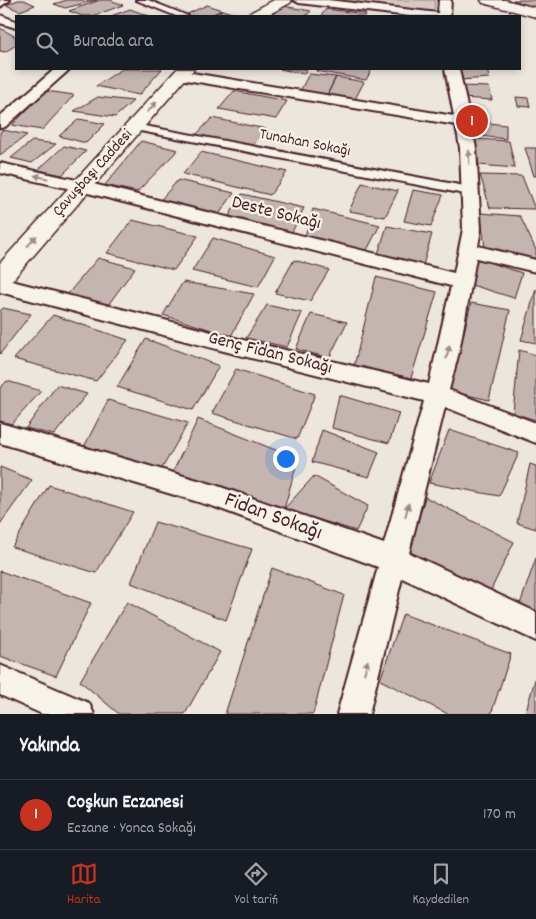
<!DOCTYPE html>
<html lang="tr">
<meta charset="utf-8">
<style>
:root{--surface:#171b24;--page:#242831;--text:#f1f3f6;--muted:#9ea1a6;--line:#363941;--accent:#c8321e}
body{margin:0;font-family:Dekko,sans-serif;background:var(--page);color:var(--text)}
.you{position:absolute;left:285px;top:458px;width:18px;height:18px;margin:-12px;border:4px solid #fff;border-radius:50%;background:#1a73e8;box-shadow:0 0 0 8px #1a73e833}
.badge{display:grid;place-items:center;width:32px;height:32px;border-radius:50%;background:var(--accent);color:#fff;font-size:16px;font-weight:700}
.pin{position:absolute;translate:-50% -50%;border:2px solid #fff;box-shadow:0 1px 5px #0006}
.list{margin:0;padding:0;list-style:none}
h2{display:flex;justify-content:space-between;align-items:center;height:65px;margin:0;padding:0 20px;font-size:21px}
h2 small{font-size:16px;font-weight:400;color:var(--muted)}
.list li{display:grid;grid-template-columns:32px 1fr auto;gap:15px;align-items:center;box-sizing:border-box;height:70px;padding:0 20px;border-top:1px solid var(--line)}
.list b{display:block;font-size:19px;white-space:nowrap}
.list p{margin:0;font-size:16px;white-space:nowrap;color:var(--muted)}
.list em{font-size:16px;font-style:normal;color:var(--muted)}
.icon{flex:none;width:28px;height:28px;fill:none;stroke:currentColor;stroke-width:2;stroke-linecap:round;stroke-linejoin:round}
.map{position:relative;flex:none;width:536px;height:714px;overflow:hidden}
.search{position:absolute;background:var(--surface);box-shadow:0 2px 8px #0003;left:15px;right:15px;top:15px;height:55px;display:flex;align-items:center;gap:12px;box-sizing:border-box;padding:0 18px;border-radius:0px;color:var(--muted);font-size:19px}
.sheet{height:135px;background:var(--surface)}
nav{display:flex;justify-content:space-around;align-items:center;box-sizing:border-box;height:70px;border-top:1px solid var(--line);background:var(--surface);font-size:14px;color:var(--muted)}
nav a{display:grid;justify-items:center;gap:2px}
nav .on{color:var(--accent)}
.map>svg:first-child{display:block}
</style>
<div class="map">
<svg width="536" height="714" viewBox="0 0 536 714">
<rect width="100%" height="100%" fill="#ece6dd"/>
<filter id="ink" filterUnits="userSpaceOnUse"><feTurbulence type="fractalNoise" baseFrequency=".02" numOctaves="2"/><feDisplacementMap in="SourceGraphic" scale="10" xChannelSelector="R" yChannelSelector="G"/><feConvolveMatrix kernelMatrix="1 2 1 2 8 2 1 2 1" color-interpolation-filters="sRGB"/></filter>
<g filter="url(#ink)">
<path fill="#d5c9c2" stroke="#907476" d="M320,0H435L434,14Z"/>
<path fill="#c4b5b0" stroke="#4a1f2b" d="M18,0H24L35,5L20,11L6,5Z
M67,0H97L65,8L54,4Z
M100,0H110L123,5L93,16H82L69,11Z
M513,0H536V8Z
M207,5L222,10L209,16H183Z
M283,6L311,11L306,16H270Z
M130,9L149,16H111Z
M326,9L366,14L365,16H321Z
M222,10L242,16H209Z
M0,28L16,37V45L5,52L0,51Z
M122,69H162L139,95L96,86Z
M280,69H307L304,74Z
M317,69H372L366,80L316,71Z
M457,69H487L489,78L459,80Z
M309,74L336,77L327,95L300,91Z
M336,77L364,82L355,99L327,95Z
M461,86L489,87L492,100L462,98Z
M46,91L74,95L42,130L12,125Z
M234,91L287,101L276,119L219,109Z
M98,97L133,101L115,117L74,111Z
M516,97L528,98L530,107L518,106Z
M212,118L266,129L253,145L195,136Z
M79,119L105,124L86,143L59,136Z
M472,121L506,125V139L471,135Z
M3,130L27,135L0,155V132Z
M474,139L509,141L515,168L479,165Z
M32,141L56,144L32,163L11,158Z
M141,141L178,150L137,192L105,185Z
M64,146L86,151L62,175L38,170Z
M525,148H536V176H534Z
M201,152L287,172L270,195L183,174Z
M480,175L522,176L535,209L490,208Z
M178,180L234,193L217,217L157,204Z
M362,183L398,191L385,217L349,211Z
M413,190L443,195L431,226L404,221Z
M242,194L304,208L292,232L227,219Z
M313,209L380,225L366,252L304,239Z
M480,213L520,216L536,250V260L485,247Z
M132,220L198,236L174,270L107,253Z
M387,226L432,234L423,265L377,257Z
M213,238L275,256L258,287L192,271Z
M98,258L135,268L108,305L66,296Z
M476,258L522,273L514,298L462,282Z
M294,260L329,270L310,301L275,293Z
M376,277L437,292L411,378L354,366Z
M183,282L254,294L231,336L163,315Z
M536,289V343L521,340Z
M471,303L510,310L489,400L450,391Z
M267,305L302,313L287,347L246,338Z
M3,308L31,314L0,354V311Z
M311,314L347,322L329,358L296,349Z
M53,315L128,340L96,381L14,359Z
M146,339L219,366L193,410L117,387Z
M519,350L536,355V420L513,413Z
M236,369L315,394L297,439L212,413Z
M7,381L41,391L12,424L0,421V388Z
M57,385L87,394L54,435L26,428Z
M339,395L399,413L389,443L332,428Z
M108,400L188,423L160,472L83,449Z
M198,419L298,459L284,509L171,476Z
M322,430L379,452L369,477L312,462Z
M449,430L519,453L499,496L429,483Z
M530,464L536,466V529L517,523Z
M0,467L32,480L0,524Z
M314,476L368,506L356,531L284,509Z
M49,485L133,512L96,573L12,547Z
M425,497L514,542L491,590L409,552Z
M155,522L252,549L226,620L131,583Z
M536,558V614L519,607Z
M272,568L344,595L313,714H225Z
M0,571L91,603L56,676L0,656Z
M127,602L220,652L185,714H119L80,681Z
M403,614L511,654L491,714H448L380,680Z
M536,676V714H525Z"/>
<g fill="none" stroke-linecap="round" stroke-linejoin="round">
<defs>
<path id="pedestrian" d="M0,0H10L0,7Z
M136,0H148L188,16H176Z
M134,124L470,187L476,191L470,195L130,129L128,127L130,125Z"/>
<path id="minor" d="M293,0H328L438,13L439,0H451L450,16H409L299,3Z
M0,15L16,21V28L0,23Z
M55,69H70L5,127L0,128V116Z
M445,69H459L476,148L481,229L478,246L536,260V272L476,258L459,352L449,390L536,423V443L445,407L409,553L536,612V641L402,578L369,714H337L378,567L215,507L0,443V423L215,485L384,544L424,401L239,355L0,292V278L239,339L429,384L451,286L80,191L0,173V163L81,181L454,273L463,229L460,148L456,125L180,79L173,75L180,71L454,116Z
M0,665L89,703L94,714H42L0,695Z"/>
<path id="tertiary" d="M481,0H505L536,8V17L483,3Z"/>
<path id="primary" d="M274,0H292L290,3L266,16H247L250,13Z
M177,69H194L9,284L0,286V263Z"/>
</defs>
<use href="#pedestrian" stroke="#4a1f2b" stroke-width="4"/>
<use href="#minor" stroke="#4a1f2b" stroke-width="4"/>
<use href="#tertiary" stroke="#4a1f2b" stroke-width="3"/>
<use href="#primary" stroke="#4a1f2b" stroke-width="3"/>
<use href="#pedestrian" fill="#f7f3e8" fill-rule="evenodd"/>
<use href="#minor" fill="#f7f3e8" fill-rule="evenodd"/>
<use href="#tertiary" fill="#f7f3e8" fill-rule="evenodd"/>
<use href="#primary" fill="#f7f3e8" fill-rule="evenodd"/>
</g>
<defs><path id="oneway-solid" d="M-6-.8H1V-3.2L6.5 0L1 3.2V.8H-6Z" transform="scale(1.25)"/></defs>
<g fill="#a0898a">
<use href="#oneway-solid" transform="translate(152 107) rotate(-48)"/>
<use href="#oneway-solid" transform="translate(469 157) rotate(-93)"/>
<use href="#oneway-solid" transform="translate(41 177) rotate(-167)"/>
<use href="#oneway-solid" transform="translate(32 241) rotate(-48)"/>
<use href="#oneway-solid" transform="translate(448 352) rotate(-77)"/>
<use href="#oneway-solid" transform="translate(407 510) rotate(-76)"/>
<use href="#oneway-solid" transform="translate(366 667) rotate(-75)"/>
</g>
</g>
<g text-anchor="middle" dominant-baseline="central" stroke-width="4.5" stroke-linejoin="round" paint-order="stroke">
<g font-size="16" fill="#4a1f2b" stroke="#f7f3e8">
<text transform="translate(305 143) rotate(11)">Tunahan Sokağı</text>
<text transform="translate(93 173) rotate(-48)">Çavuşbaşı Caddesi</text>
</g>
<g font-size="19" fill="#4a1f2b" stroke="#f7f3e8">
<text transform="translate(276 214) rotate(14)">Deste Sokağı</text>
<text transform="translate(270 354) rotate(14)">Genç Fidan Sokağı</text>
</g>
<g font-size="22" fill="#4a1f2b" stroke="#f7f3e8">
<text transform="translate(273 517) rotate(20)">Fidan Sokağı</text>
</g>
</g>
</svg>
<div class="you"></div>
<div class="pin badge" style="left:472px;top:121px">1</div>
<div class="search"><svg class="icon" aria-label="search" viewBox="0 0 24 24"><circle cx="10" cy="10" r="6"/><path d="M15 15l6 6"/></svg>Burada ara</div>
</div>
<section class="sheet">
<h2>Yakında<small></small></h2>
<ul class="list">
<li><span class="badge">1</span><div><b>Coşkun Eczanesi</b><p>Eczane · Yonca Sokağı</p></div><em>170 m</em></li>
</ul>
</section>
<nav>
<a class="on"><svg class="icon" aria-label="map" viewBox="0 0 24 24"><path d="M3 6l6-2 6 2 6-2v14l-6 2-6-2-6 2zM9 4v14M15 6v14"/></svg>Harita</a>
<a><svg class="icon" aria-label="directions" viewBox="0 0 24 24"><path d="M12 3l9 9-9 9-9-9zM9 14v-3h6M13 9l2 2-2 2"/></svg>Yol tarifi</a>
<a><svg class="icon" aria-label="saved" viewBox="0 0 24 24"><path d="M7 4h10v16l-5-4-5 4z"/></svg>Kaydedilen</a>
</nav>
